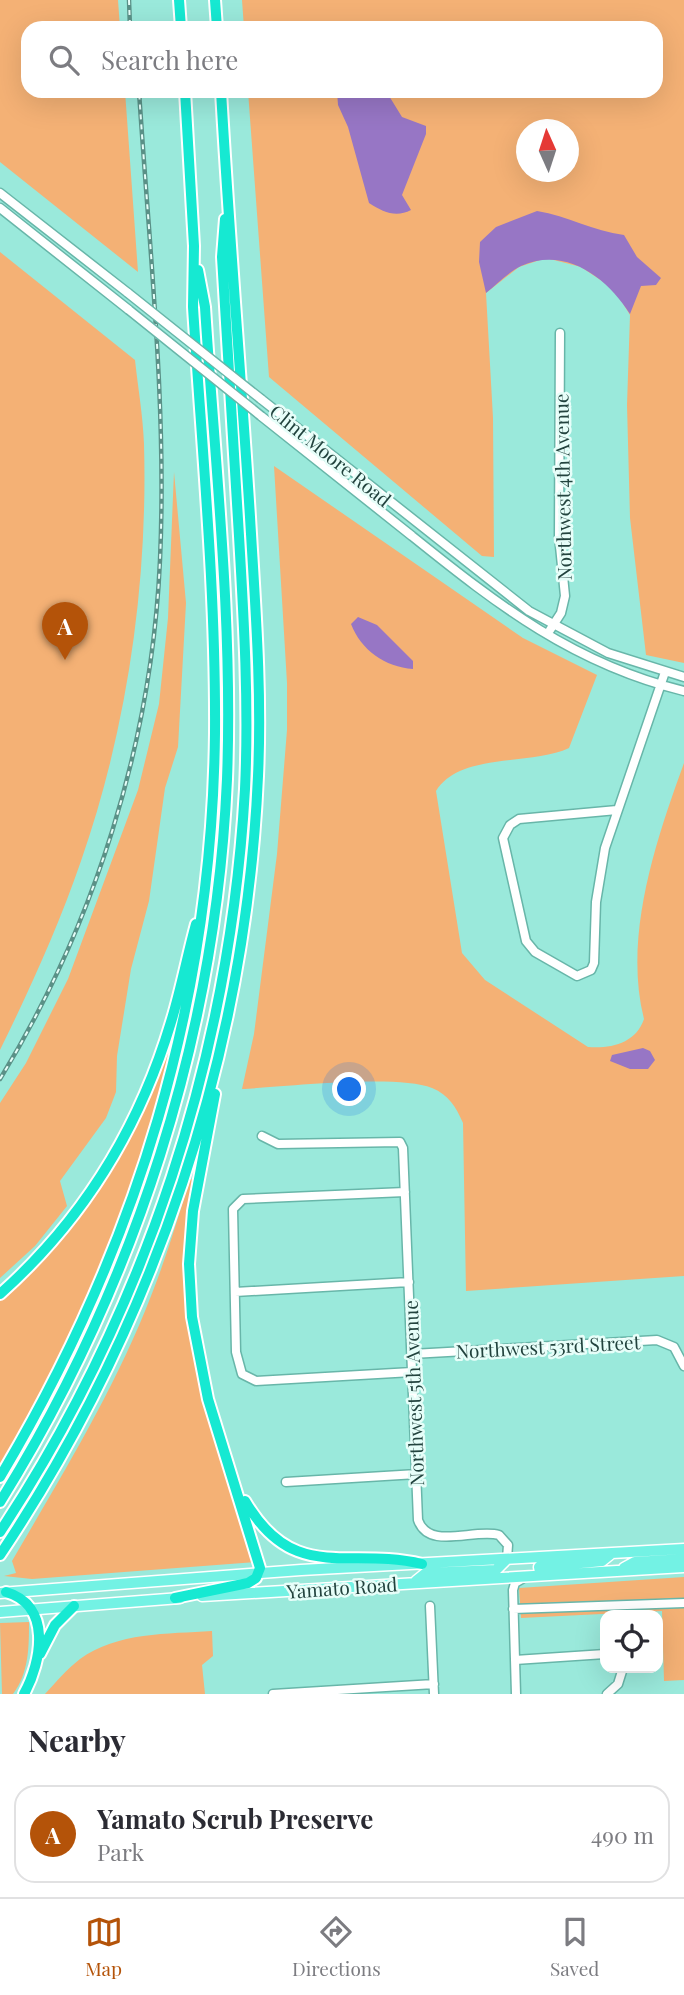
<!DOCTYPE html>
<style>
:root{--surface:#fff;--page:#f7f7f7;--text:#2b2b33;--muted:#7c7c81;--line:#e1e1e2;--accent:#b45309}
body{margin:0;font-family:"Playfair Display",serif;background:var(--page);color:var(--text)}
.controls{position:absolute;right:21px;bottom:21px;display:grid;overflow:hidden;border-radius:14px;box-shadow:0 7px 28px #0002}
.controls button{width:63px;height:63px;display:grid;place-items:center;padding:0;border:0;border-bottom:2px solid var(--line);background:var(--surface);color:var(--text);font:35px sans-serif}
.compass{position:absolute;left:516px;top:119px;width:63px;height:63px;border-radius:50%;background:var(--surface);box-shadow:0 7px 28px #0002;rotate:357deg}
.you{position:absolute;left:350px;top:1090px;width:24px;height:24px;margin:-18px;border:5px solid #fff;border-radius:50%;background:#1a73e8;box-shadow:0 0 0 10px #1a73e833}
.badge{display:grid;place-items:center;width:46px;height:46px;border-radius:50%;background:var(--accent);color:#fff;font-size:23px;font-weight:700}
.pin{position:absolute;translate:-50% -58px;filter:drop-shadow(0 2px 4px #0008)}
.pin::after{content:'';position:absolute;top:37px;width:24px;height:21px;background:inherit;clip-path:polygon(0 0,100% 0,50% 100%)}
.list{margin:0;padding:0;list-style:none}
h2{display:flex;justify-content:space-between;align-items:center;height:91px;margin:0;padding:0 28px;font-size:30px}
h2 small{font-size:23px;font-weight:400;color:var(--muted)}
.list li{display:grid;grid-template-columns:46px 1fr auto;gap:21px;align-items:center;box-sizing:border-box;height:98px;margin:0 14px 14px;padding:0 14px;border:2px solid var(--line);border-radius:21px}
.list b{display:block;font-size:26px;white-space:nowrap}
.list p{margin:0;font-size:23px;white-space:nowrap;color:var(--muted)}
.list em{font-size:23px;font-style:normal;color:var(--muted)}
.icon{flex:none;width:38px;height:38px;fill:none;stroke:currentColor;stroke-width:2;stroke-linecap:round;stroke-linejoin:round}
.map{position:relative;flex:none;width:684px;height:1694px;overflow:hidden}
.search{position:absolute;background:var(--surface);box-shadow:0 7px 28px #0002;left:21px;right:21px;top:21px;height:77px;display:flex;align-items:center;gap:18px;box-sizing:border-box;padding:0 24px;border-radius:21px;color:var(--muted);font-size:26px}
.sheet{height:203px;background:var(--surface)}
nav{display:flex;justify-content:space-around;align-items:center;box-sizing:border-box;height:98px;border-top:2px solid var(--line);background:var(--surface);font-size:19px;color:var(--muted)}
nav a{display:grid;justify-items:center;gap:4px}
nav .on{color:var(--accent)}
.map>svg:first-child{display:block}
</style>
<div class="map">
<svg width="684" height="1694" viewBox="0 0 684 1694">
<rect width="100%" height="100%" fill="#9ae9db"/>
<path fill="#f4b175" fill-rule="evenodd" d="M0,0H118L120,28H28V91H125L138,272L0,162Z
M242,0H684V663L646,655L630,518L627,405L630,315L614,289L581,267L546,258L519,267L486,293L493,418L494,557L482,556L269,377L248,91H656V28H244ZM526,130H568V172H526Z
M0,252L135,360C138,388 143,416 144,444C148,584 127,729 81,861C59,925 30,989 0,1050Z
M274,466L523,638L597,675L569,748C531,766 460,752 436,791L462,953L485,980L588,1047C611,1049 636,1043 644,1019C623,937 656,840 684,763V1276L466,1291L463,1123C456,1107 449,1095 432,1088C397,1074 284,1087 242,1089L254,1034L277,854L287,730V683Z
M174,472L186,603L178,747L165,788L149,901L131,969L117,1056L116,1092L106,1118L60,1181L67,1206L35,1246L0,1278V1103L26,1063L68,979L138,790L159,704L168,618Z
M166,1053L171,1054C130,1207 78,1332 0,1470V1301C77,1234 134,1150 166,1053Z
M190,1179L194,1180L188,1313L256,1562L32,1579L4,1576L16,1573L12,1561C62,1475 115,1389 151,1296C166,1258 178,1218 190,1179Z
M684,1577V1680L664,1681L662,1611L521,1618L519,1588Z
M29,1622C29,1647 29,1673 13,1694H2L0,1623Z
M212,1631L213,1656L202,1665L205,1694H45C56,1682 67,1669 80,1659C117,1632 168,1634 212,1631Z"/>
<path fill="#9776c5" d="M337,91H386L402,117L426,126V134L402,195L411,210C396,218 383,212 369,203L348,127L338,105Z
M537,211C568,216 593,231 624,235L637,257L661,278L656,285L641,286L630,314C607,278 566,246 521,266C509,272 497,284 486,293L479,262L480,242L496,227Z
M358,617L377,625L413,661V669C385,667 361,650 351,624Z
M643,1048L650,1051L655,1060L648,1069H630L610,1061L612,1055Z"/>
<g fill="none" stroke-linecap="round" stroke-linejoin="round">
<defs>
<path id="minor" d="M0,193L128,293
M0,208L129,310
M261,399L529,611L608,653L684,677
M261,416C312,456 362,496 412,536C499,606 574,664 684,691
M550,630L561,613L565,596L559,536L560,333
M617,810L519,819L510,825L503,838L526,941L535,952L577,976L591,970L594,963L596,902L605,848L665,672
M262,1136L278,1144L400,1142L403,1148L418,1520C429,1551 474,1528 499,1535L508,1545L507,1559
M405,1192L243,1199L233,1209L236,1352L242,1374L256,1381L412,1372
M235,1292L409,1282
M412,1354L657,1340L674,1347L684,1366
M286,1482L417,1474
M430,1606L434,1694
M513,1609L684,1603
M515,1660L605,1654
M273,1694L434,1684
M516,1694L513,1590L515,1583L525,1577
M607,1694L618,1684L623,1668"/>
<path id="major" d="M624,1568L635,1562L684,1559
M547,1574L540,1572L539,1567L602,1561L612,1553
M416,1581L426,1573L496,1570L507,1559
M0,1593L301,1570L684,1549
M202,1596L684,1567
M0,1612L180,1598"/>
<path id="highway" d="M179,0L181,28
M215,0L217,28
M0,1294C83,1220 139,1129 171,1022C181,990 187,957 196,924
M0,1477C137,1247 212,1002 215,733C216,591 202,449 193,307L194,246L185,91
M245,1501C294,1585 349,1546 422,1564
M0,1502C135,1285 216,1035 227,779C233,622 215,464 205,307L198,270
M0,1532C146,1310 230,1055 245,789C249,705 244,621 239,536C233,443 228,350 222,257L225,219
M0,1555C154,1325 246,1053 258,776C262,689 255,603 250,517C241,375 229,233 221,91
M6,1592C52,1605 42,1661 24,1694
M175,1598L248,1583L256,1578L260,1568L208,1399L192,1317L189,1264L193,1211L215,1094
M40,1654L55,1625L74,1606"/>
</defs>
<use href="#minor" stroke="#68b6a9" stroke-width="11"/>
<use href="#major" stroke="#fff" stroke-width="13"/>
<use href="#highway" stroke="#fff" stroke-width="14"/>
<use href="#minor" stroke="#fff" stroke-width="8"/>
<use href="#major" stroke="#73f2e4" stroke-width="10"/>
<use href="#highway" stroke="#16e9d2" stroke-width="10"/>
<defs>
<path id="rail" d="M129,0L130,28
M0,1079C95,924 152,742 160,560C167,404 149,246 139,91"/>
</defs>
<use href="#rail" stroke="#5a9187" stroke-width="4.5"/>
<use href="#rail" stroke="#e7fef9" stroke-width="2" stroke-dasharray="5" stroke-linecap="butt"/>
<defs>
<path id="minor-bridge" d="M128,293L261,399
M129,310L261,416"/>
</defs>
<use href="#minor-bridge" stroke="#68b6a9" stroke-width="11" stroke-linecap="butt"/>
<use href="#minor-bridge" stroke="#fff" stroke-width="8"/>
</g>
<g text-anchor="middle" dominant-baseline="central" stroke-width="5" stroke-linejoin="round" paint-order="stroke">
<g font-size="19" fill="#22433e" stroke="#e7fef9">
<text transform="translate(331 455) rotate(39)">Clint Moore Road</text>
<text transform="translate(562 487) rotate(-91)">Northwest 4th Avenue</text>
<text transform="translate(548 1346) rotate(-3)">Northwest 53rd Street</text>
<text transform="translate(413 1393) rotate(-92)">Northwest 5th Avenue</text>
<text transform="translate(342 1587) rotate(-4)">Yamato Road</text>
</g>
</g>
</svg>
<div class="controls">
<button><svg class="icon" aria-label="locate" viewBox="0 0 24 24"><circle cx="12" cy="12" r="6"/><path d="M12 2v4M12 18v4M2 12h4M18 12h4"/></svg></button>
</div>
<svg class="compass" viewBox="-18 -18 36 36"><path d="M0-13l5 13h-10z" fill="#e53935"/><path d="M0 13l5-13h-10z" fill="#7c7c81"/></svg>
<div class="you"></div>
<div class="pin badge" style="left:65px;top:660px">A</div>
<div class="search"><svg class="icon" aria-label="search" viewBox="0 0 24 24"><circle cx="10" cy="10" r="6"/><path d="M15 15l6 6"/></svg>Search here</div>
</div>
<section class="sheet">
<h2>Nearby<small></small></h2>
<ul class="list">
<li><span class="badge">A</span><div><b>Yamato Scrub Preserve</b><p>Park</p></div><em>490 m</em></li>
</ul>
</section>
<nav>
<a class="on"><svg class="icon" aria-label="map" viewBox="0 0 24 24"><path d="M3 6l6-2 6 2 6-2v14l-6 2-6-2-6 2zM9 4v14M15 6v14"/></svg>Map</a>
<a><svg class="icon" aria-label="directions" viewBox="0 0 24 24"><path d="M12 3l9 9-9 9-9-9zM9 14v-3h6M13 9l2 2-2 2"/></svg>Directions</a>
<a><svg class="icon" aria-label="saved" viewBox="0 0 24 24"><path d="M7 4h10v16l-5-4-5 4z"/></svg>Saved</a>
</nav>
